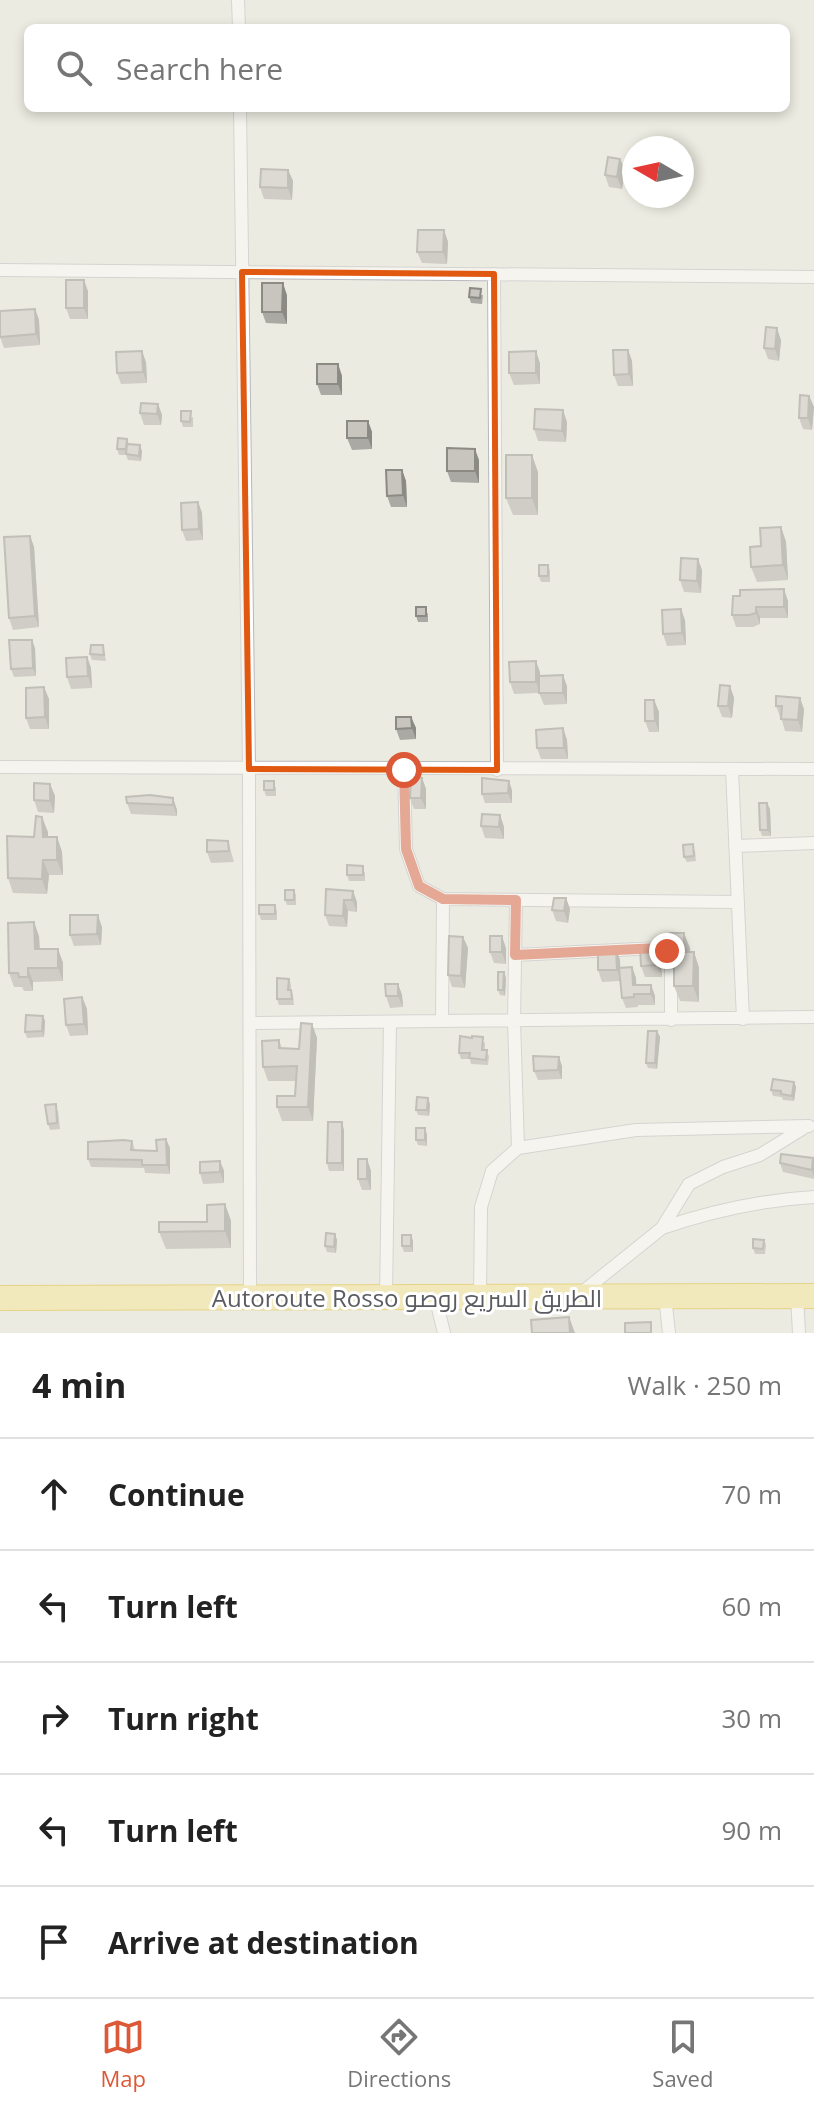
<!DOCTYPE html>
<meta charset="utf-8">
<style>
:root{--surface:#fff;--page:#f6f6f6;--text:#222;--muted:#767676;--line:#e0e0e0;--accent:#dc5837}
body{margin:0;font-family:"Open Sans",Cairo,sans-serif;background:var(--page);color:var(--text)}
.compass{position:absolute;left:622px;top:136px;width:72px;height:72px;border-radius:50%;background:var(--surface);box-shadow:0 4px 12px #0003;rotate:279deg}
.stop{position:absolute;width:24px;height:24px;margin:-18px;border:6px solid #dc5837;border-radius:50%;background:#fff}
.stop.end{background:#dc5837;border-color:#fff;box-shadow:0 2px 8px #0008}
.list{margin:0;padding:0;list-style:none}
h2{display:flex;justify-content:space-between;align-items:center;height:104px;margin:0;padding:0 32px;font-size:34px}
h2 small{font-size:26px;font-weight:400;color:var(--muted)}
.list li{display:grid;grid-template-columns:52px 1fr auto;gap:24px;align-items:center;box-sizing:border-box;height:112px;padding:0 32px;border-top:2px solid var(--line)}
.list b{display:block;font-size:30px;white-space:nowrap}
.list em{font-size:26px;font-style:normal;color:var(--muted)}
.icon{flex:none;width:44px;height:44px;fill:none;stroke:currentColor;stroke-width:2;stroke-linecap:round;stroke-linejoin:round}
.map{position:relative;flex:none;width:814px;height:1333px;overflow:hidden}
.search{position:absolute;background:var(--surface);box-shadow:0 4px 12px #0003;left:24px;right:24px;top:24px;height:88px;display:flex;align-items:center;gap:20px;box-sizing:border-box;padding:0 28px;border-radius:12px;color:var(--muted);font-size:30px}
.sheet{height:664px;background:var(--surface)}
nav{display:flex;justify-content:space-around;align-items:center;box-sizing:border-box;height:112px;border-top:2px solid var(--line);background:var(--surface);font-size:22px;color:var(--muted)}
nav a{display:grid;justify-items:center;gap:4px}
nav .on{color:var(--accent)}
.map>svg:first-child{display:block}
</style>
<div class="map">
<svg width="814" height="1333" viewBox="0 0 814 1333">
<rect width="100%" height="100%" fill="#ecebe1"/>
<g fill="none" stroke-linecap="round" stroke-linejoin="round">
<defs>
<path id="street" d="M238,0L239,28
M240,108L249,769L250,1298
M0,270L814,277
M494,274L497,770
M0,767L814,769
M732,769L743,1019
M404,770L406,849L419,886L443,899L442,1021
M735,846L814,843
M443,899L738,902
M516,900L514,1021L518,1148
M515,955L658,948L667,951L671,962V1020
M250,1023L814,1017
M662,1228C712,1211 761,1200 814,1197
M580,1294L662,1228L689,1184L723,1167L760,1155L807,1126
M435,1296L444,1333
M480,1296L481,1207L492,1171L518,1148L636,1130L809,1126
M665,1296L669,1333
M797,1296L799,1333
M386,1297L390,1022"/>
<path id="highway" d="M0,1298L814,1296"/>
</defs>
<use href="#street" stroke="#b7b8bd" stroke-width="14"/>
<use href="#highway" stroke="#ddb610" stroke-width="26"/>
<use href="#street" stroke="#fff" stroke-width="12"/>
<use href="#highway" stroke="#f5e78f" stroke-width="24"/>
</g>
<path fill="#aba9a3" d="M620,159L625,170L622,189L609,187L605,175Z
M288,170L293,181L292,200L264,199L260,187Z
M444,230L448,242L447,264L422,263L417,252Z
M88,291V319H70L66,308Z
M287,295V324L266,323L262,312Z
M483,295L482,304L471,303L469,297Z
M35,309L39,320L40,345L4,348L0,337Z
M781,340L779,361L768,359L764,348Z
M628,350L632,361L633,386H618L614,375Z
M146,362L147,383L121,384L117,373Z
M540,363V384L514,385L509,373Z
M338,364L342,376V395H321L317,384Z
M809,396L814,407L812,430L803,429L799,418Z
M158,404L162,415L161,425H144L140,413Z
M193,417V427H183L181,421Z
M368,421L372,432V449L352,450L347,438Z
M567,422L566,442L538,441L534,429Z
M127,439L129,444L142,451L141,461L128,460L126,455H119L117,449Z
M479,460V483L451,482L447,471Z
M402,470L406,481L407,507H391L387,496Z
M538,472V515H513L506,498Z
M198,502L202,513L203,540L186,541L182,530Z
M781,527L786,542L788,580L757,582L751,567L761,546Z
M30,536L34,547L39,627L13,630L9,618Z
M548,565L550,571V582H541L539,576Z
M702,570L701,593L684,592L680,580Z
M733,596L788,601V618H760V624L753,627H736L732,615Z
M428,613V622H418L416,616Z
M685,620L686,645L667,646L663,634Z
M103,645L106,661L92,660L90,654Z
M35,648L36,676L14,677L11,669Z
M87,657L91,668L92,688L71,689L67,677Z
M540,672V676L567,686V704L544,705L539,693L514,694L510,682Z
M730,686L734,698L732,718L722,717L718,706Z
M49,699V729H30L26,718Z
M654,700L659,712V732H649L645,721Z
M776,706L804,709L802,732L785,731L781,717H780Z
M411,717L416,728V739L400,740L396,729Z
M563,728L567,740L568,759H541L537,748Z
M422,778L426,789V809H414L410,798Z
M50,784L55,796L54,813L38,812L34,800Z
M276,787V796H266L264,790Z
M512,790V803H485L482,794Z
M173,798L177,810V816L131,814L127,803Z
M770,809L771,836H762L760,830Z
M500,815L504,827V839L485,838L481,826Z
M48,832V837H57L62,852L63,875H49L47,894L13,893L8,878L34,837Z
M228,841L234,862L211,863L207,852Z
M695,850L696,861L687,862L684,857Z
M365,872V881H349L347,875Z
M326,889L357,902V912L348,911L347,927L329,926L325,915Z
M294,890L296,895V905H287L285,900Z
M566,898L570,909L568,923L556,921L552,910Z
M275,905L277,911V920H261L259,914Z
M102,927L101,945L74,946L70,935Z
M39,936L40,949H58L63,963V981L33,982V991H24L22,987H14L9,973Z
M463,937L468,948L465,988L452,987L448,975Z
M506,948V964L494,963L490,952Z
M690,948V952H694L699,968V1002L680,1001L674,986Z
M616,949L620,960V968L632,967L636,978V985H651L655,996V1005H638V1007L626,1008L622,998L620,981L602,982L598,970Z
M660,958L662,977H645L641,966Z
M506,978L505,996L500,995L498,990Z
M289,979L291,985V990L293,996L294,1005H279L277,999Z
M398,984L402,995L403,1007L390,1008L386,996Z
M82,997L87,1009L88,1035L70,1036L66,1025Z
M43,1016L45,1021L44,1037L27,1038L25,1032Z
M312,1024L317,1038L313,1121H282L277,1107L295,1096L296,1081H268L263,1067L279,1040L282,1048L299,1049Z
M657,1031L660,1037L657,1069L648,1068L646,1063Z
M485,1042V1050L489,1056L488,1065L471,1064L470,1059H461L459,1053Z
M562,1066V1079L538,1080L534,1071Z
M794,1082L796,1087L794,1101L783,1100L782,1097L773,1096L771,1090Z
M430,1104L429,1116L418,1115L416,1110Z
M58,1110L60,1129L50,1130L48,1124Z
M344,1130V1171H329L327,1163Z
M427,1134V1146L418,1145L416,1140Z
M132,1141L135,1150L157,1151L170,1148V1174L145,1173L144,1168L91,1167L88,1159Z
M367,1159L371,1171V1190H362L358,1179Z
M814,1160V1179L783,1172L780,1163Z
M220,1161L224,1171V1183L203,1184L200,1173Z
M225,1204L231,1221V1248L166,1249L159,1232L207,1222Z
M335,1234L337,1240L336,1253L327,1252L325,1246Z
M411,1235L413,1241V1252H404L402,1246Z
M764,1240L766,1245L765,1254H755L753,1248Z"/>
<path fill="#8b8a85" d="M620,159L625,170L622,189L617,177Z
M288,170L293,181L292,200L288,188Z
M444,230L448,242L447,264L443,252Z
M84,280L88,291V319L84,308Z
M283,283L287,295V324L282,312Z
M35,309L39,320L40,345L36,334Z
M777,328L781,340L779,361L775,349Z
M628,350L632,361L633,386L629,374Z
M142,351L146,362L147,383L143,372Z
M536,351L540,363V384L536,373Z
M338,364L342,376V395L338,384Z
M809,396L814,407L812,430L808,418Z
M158,404L162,415L161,425L157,414Z
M563,410L567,422L566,442L562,431Z
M368,421L372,432V449L368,438Z
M140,445L142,451L141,461L139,456Z
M475,449L479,460V483L475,471Z
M532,455L538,472V515L532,498Z
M402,470L406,481L407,507L403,495Z
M198,502L202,513L203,540L199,529Z
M781,527L786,542L788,580L783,565Z
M30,536L34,547L39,627L35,616Z
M698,559L702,570L701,593L697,581Z
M784,589L788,601V618L784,607Z
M756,607L760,618V624L756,613Z
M681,609L685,620L686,645L682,633Z
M32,640L35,648L36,676L33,668Z
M87,657L91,668L92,688L88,676Z
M536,661L540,672V693L536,682Z
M563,675L567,686V704L563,693Z
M730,686L734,698L732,718L728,706Z
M44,687L49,699V729L45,717Z
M800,698L804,709L802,732L798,720Z
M654,700L659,712V732L655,721Z
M411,717L416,728V739L412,728Z
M563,728L567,740L568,759L564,748Z
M422,778L426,789V809L421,798Z
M509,781L512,790V803L508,793Z
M50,784L55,796L54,813L50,801Z
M173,798L177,810V816L173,805Z
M767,803L770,809L771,836L768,830Z
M500,815L504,827V839L499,827Z
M42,817L48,832V852L43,837Z
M57,837L62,852L63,875L57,860Z
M43,860L49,875L47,894L42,879Z
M353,891L357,902V912L352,900Z
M566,898L570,909L568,923L564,911Z
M344,900L348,911L347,927L343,916Z
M98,915L102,927L101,945L97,934Z
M34,922L39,936L40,963L35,949Z
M684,933L690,948V968L684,952Z
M502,936L506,948V964L502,952Z
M463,937L468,948L465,988L461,976Z
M656,947L660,958L662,977L658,965Z
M58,949L63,963V981L58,968Z
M616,949L620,960L621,981L617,970Z
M694,952L699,968V1002L693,986Z
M632,967L636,978L637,995L633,985Z
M28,968L33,982V991L28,977Z
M504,972L506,978L505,996L503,990Z
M398,984L402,995L403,1007L398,996Z
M651,985L655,996V1005L651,994Z
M82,997L87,1009L88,1035L84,1024Z
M43,1016L45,1021L44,1037L42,1031Z
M312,1024L317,1038L313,1121L308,1107Z
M657,1031L660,1037L657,1069L655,1063Z
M559,1057L562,1066V1079L558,1070Z
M794,1082L796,1087L794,1101L792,1096Z
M428,1098L430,1104L429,1116L427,1110Z
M342,1122L344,1130V1171L342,1163Z
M425,1128L427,1134V1146L425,1140Z
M166,1139L170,1148V1174L167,1165Z
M813,1158L814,1160V1177L812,1170Z
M367,1159L371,1171V1190L367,1179Z
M220,1161L224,1171V1183L220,1172Z
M225,1204L231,1221V1248L225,1231Z
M335,1234L337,1240L336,1253L334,1247Z
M411,1235L413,1241V1252L411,1246Z
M569,1317L575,1333H570Z"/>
<path fill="#c7c5be" stroke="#8b8a85" stroke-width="2" d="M608,157L620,159L617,177L605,175Z
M261,169L288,170V188L260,187Z
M418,230H444L443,252H417Z
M66,280H84V308H66Z
M262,283H283L282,312H262Z
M470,288L481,289L480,298L469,297Z
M35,309L36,334L0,337V311Z
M766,327L777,328L775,349L764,348Z
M613,350H628L629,374L614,375Z
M142,351L143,372L117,373L116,352Z
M536,351V373H509V352Z
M317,364H338V384H317Z
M800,395L809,396L808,418H799Z
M141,403L158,404L157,414L140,413Z
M535,409L563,410L562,431L534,429Z
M181,411H191L190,422L181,421Z
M347,421H368V438H347Z
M118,438L127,439L126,449H117Z
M127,444L140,445L139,456L126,454Z
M447,448L475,449V471H447Z
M506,455H532V498H506Z
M386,470H402L403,495L387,496Z
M198,502L199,529L182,530L181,503Z
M781,527L783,565L751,567L750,547L761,546L760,528Z
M30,536L35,616L9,618L4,537Z
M681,558L698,559L697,581L680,580Z
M539,565H548V576H539Z
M784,589V607H756V613L749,615H732L733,596H740V590Z
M416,607H426V616H416Z
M681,609L682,633L663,634L662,610Z
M9,640H32L33,668L11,669Z
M91,645H103L104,655L90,654Z
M87,657L88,676L67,677L66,658Z
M536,661V682H510L509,662Z
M563,675V693H539V676Z
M720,685L730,686L728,706H718Z
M44,687L45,717L26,718V688Z
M776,696L800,698L798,720L781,719L782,706H776Z
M645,700H654L655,721H645Z
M396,717H411L412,728L396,729Z
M563,728L564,748H537L536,730Z
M411,777L422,778L421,798H410Z
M482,778L509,781L508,793L482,794Z
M264,781H274V790H264Z
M34,783L50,784V801L34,800Z
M150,795L173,798V805L127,803L126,797Z
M759,803H767L768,830H760Z
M482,814L500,815L499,827L481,826Z
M36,816L42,817L43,837H57V860H43L42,879L8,878L7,836L34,837Z
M207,840L228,841L229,851L207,852Z
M693,844L694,856L684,857L683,845Z
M347,865L363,866V875H347Z
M326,889L353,891L352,900H344L343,916L325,915Z
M285,890H294V900H285Z
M554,898H566L564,911L552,910Z
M259,905H275V914H259Z
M70,915H98L97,934L70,935Z
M34,922L35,949H58V968H28V977H19L18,973H9L8,923Z
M670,933H684V952H694L693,986H674V946Z
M449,936L463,937L461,976L448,975Z
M490,936H502V952H490Z
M640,946L656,947L658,965L641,966Z
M598,949H616L617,970H598Z
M632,967L633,985H651V994H634V997L622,998L619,968Z
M498,972H504L503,990H498Z
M277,978L289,979L288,990H291L292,999H277Z
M385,984H398V996H386Z
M82,997L84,1024L66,1025L64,999Z
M26,1015L43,1016L42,1031L25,1032Z
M301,1023L312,1024L308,1107H277V1096H295L297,1066L263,1067L262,1041L279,1040V1048L299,1049Z
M648,1031H657L655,1063H646Z
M460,1036L472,1038V1036L483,1037L482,1050H487L486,1060L469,1058L470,1053H459Z
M533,1056L559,1057L558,1070L534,1071Z
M773,1079L794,1082L792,1096L781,1094V1091L771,1090Z
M417,1097L428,1098L427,1110H416Z
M56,1104L57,1123L48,1124L45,1105Z
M328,1122H342V1163H327Z
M416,1128H425V1140H416Z
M166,1139L167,1165H142V1160L88,1159V1142L124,1140L132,1141L131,1150L157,1151L156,1140Z
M781,1154L813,1158L812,1170L780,1163Z
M358,1159H367V1179H358Z
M220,1161V1172L200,1173V1162Z
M225,1204V1231L159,1232V1222H207V1205Z
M326,1233L335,1234L334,1247L325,1246Z
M402,1235H411V1246H402Z
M753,1239L764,1240L763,1249L753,1248Z
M569,1317L570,1333H532L531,1320Z
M651,1322V1333H625V1323Z"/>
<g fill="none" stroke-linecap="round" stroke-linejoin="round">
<path stroke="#dc5837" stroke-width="10" d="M404,770L406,849L419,886L443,899L516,900L515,955L658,948L667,951"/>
</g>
<path d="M0 0H814V1333H0ZM242,272L494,274L497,770L249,769Z" fill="#ecebe1" fill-opacity=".55" fill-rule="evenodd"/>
<path fill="none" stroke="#e15910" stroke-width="6" stroke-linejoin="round" d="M242,272L494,274L497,770L249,769Z"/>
<g text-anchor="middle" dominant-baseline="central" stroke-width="6" stroke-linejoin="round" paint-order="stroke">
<g font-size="24" fill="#5a5c61" stroke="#fff">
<text x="407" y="1297">Autoroute Rosso الطريق السريع روصو</text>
</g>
</g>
</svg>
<svg class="compass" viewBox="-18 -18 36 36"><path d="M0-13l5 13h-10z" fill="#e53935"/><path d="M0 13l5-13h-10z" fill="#767676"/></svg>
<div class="stop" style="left:404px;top:770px"></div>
<div class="stop end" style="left:667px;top:951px"></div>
<div class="search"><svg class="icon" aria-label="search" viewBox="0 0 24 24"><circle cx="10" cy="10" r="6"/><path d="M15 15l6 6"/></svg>Search here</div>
</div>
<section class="sheet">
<h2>4 min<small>Walk · 250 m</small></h2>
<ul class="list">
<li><svg class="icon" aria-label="ahead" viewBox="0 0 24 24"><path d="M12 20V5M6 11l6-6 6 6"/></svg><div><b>Continue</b></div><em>70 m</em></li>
<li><svg class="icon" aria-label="left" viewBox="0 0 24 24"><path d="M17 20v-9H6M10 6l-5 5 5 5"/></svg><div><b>Turn left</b></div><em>60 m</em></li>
<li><svg class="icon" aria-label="right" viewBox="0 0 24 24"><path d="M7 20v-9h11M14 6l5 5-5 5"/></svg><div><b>Turn right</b></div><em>30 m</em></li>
<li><svg class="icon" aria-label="left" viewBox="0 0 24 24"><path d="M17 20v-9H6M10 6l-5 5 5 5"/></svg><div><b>Turn left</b></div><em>90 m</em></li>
<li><svg class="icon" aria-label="arrive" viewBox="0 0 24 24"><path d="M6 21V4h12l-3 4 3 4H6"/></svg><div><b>Arrive at destination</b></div></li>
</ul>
</section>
<nav>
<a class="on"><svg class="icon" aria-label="map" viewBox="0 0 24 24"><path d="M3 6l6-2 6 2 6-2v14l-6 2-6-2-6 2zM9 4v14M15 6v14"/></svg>Map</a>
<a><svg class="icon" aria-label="directions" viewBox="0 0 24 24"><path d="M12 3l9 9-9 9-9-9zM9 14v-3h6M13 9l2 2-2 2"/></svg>Directions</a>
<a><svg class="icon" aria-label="saved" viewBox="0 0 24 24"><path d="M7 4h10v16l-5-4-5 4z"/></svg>Saved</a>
</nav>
